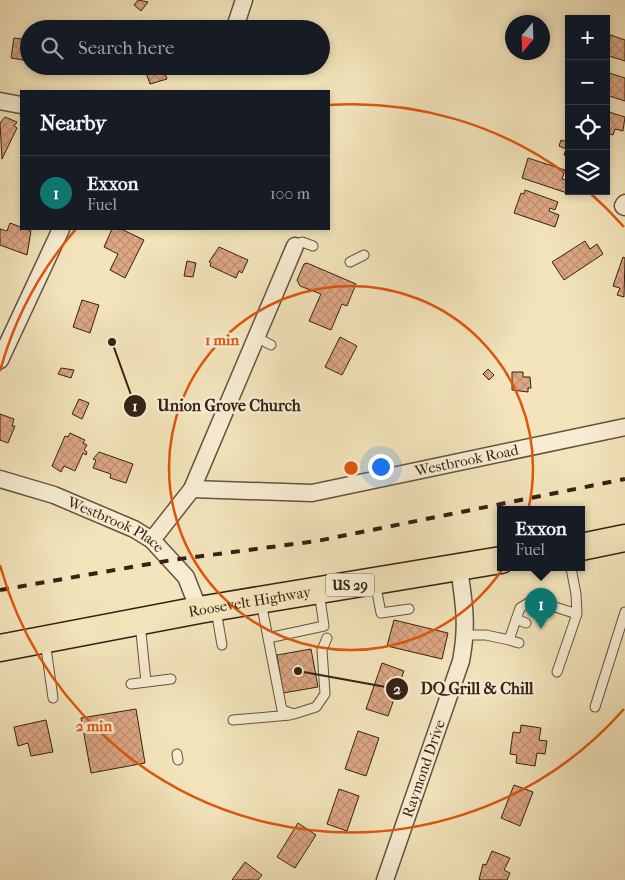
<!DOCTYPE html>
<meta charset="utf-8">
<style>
:root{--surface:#171b24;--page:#242831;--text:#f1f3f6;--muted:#9ea1a6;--line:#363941;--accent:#0f766e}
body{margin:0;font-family:"IM FELL French Canon",serif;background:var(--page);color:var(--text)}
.controls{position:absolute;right:15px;top:15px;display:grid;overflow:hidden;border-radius:0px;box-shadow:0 2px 8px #0003}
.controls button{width:45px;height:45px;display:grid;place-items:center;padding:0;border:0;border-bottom:1px solid var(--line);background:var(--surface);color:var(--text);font:25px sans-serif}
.compass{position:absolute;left:505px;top:15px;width:45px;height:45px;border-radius:50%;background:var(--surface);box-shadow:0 2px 8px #0003;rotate:199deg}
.you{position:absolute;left:380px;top:466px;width:18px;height:18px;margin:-12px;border:4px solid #fff;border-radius:50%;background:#1a73e8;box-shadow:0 0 0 8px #1a73e833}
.badge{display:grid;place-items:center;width:32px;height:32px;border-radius:50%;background:var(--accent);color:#fff;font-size:16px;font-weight:700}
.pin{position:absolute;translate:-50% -41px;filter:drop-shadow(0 1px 2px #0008)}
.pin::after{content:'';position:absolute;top:26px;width:18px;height:15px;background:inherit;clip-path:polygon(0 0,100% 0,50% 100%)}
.popup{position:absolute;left:497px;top:506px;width:88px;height:65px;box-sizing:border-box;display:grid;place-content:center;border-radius:0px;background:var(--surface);filter:drop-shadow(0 1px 4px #0005);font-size:16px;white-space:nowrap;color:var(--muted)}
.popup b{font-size:19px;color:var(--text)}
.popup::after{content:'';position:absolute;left:50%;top:100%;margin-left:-10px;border:10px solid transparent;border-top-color:var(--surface)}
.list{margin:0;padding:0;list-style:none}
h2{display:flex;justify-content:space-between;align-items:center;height:65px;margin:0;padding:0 20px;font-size:21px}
h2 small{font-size:16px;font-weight:400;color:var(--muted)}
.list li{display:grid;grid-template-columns:32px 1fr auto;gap:15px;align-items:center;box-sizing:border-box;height:75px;padding:0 20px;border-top:1px solid var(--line)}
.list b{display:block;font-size:19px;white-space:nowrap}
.list p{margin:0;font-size:16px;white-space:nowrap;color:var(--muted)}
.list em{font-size:16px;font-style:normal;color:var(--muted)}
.icon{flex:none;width:28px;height:28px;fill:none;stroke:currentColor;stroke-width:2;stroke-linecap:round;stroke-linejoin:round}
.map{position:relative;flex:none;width:625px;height:880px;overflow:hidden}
.search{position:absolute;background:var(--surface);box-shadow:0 2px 8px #0003;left:20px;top:20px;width:310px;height:55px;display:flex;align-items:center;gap:12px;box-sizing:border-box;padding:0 18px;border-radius:28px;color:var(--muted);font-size:19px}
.panel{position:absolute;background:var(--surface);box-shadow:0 2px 8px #0003;left:20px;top:90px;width:310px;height:140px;border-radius:0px}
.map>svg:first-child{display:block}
</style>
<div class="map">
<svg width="625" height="880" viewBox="0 0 625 880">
<defs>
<pattern id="building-cross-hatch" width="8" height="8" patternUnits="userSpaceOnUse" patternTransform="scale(1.25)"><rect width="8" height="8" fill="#dda784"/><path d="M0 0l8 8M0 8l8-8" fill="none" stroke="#be8f71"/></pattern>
</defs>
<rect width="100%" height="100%" fill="#f3e4bb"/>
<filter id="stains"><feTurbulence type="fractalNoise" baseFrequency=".004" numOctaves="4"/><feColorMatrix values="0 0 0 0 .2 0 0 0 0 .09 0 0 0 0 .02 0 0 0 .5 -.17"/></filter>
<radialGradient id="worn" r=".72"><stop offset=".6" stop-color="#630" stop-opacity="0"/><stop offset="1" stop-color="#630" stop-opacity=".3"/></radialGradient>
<path fill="url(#building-cross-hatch)" stroke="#362114" d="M138,0L148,2L141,11L134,5Z
M611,35L625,40V61L606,55V46Z
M14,38L29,40V61L11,58Z
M135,66H162L167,79L150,84L144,67L136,69Z
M606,72L625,78V101L606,95Z
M606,111L625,117L623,131L615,129L613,135L606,133Z
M5,117L17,122L14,126L17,128L2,159L0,123Z
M561,140L568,142L569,140V156L564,155L566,149L559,146Z
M528,158L565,170L562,179L569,181L567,193L522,178Z
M525,190L558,202L555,210L550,208L549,211L559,215L555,227L514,213L521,193L524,194Z
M10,223L31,231L27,255L0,245V229L7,231Z
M112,229H121L144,240L125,278L110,270L118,254L104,247Z
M585,241L590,249L597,244L603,254L564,280L552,262Z
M219,247L248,260L242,273L239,271L236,278L210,266L211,263L209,262Z
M623,257L625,258L624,297L617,295L620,288L613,286Z
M187,261L196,263L193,277L184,276Z
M307,263L356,284L347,306L342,304L331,330L309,321L321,294L300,286L297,280L304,264Z
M82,300L99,305L90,333L73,327Z
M340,337L357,346L342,375L325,367Z
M61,368L74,370L71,378L58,374Z
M488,369L494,375L489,380L483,374Z
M512,372H523V377H530L531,388H528V392L512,390Z
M79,399L89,403L82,419L72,414Z
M0,414L14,419L12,426H15L8,443L0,440Z
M70,433L85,440L83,443L87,445L84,450L87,452L86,455L83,453L75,471L64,466L61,472L52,466L65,436L68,437Z
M99,452L133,464L126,483L110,478L111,474L93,468L96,460L93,459Z
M394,620L448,633L442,659L387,646Z
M311,649L318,687L283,693L277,655Z
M382,663L404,671L388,716L366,709Z
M136,709L145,763L91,773L81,718Z
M46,720L53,752L31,756L28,743L18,746L14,727Z
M521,725L541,728L539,740L547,741L545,754L537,753L535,766L516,763L517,755L510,754L513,732L520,733Z
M358,731L379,738L366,776L345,769Z
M514,785L533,792L520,826L501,818Z
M339,789L359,796L347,831L327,824Z
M298,823L316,835L295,868L277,857Z
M492,851L510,858L504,870L510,873L507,880H479L483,864L486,865Z
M245,862L262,875L258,880H232Z"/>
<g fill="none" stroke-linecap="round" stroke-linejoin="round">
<defs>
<path id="lane" d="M295,246L302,242L313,246
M350,262L364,255
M256,337L271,345
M375,582L381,613L409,609
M261,602L282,710L294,714L316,707L325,694L322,650L327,638
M216,610L222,645
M516,619L526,623
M140,623L146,682
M466,635H486L509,640L520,608L533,600L577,614
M268,638L324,626L319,592
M509,640L519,643
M45,641L53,698
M557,672L577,614L576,594L571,568
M131,684L171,679
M595,707L625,612
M233,720L290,715
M177,754L178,760"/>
<g id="street">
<path d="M235,27L244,0"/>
<path d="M0,101L21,105"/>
<path d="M625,203L623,206L625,207"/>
<path d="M0,360L61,229"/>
<path id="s1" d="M0,479L54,495L134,529L152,540L186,577L199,610"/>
<path id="s2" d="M192,489L312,493L625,427"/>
<path d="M152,540L192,489L295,246"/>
<path id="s3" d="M385,880L461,661C468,625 464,604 459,568"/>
</g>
<g id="primary">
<path d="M581,547L625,538"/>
<path id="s4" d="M0,648L199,610L501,560"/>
</g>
</defs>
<use href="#lane" stroke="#65523e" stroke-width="11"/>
<use href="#street" stroke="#65523e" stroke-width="19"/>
<use href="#primary" stroke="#362114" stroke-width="29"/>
<use href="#lane" stroke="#f7edd3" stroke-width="9"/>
<use href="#street" stroke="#f7edd3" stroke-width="16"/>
<use href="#primary" stroke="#f3e4bb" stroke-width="26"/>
<path stroke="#362114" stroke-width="4" stroke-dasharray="9 9" stroke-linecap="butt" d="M0,590L172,560L317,541L625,479"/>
</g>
<g fill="none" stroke="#df560c" stroke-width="2.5">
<circle cx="351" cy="468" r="182"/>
<path d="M624 709A364 364 0 0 1 0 565M0 371A364 364 0 0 1 76 229M329 105A364 364 0 0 1 568 175M590 193A364 364 0 0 1 624 227"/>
</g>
<g text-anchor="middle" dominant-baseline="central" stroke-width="5" stroke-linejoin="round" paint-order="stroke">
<rect fill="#f7edd3" stroke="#705e4d" stroke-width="1" x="326" y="573.5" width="48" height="23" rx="4"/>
<g font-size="14" font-weight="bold" fill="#362114">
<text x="350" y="585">US 29</text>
</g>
<g font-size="15" fill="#362114" stroke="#f7edd3">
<text stroke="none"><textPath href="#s2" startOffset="278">Westbrook Road</textPath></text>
<text stroke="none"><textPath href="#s1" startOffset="125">Westbrook Place</textPath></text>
<text stroke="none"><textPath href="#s4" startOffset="254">Roosevelt Highway</textPath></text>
<text stroke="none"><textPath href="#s3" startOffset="118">Raymond Drive</textPath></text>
</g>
</g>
<circle cx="351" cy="468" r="8" fill="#df560c" stroke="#f7edd3" stroke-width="2.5"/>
<g font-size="15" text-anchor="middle" font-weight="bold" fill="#df560c" stroke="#f7edd3" stroke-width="5" stroke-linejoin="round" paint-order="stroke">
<text x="222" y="345">1 min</text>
<text x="94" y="731">2 min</text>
</g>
<path fill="none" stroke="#362114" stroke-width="2" d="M112 342L135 406M298 671L397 689"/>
<g fill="#362114" stroke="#f7edd3" stroke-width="2">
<circle cx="112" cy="342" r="5"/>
<circle cx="298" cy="671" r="5"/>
<circle cx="135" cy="406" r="12"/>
<circle cx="397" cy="689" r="12"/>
</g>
<g font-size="15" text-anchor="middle" font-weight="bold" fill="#fff">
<text x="135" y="411">1</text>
<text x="397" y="694">2</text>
</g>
<g font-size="16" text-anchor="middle" font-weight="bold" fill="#362114" stroke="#f7edd3" stroke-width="5" stroke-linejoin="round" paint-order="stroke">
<text x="229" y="411">Union Grove Church</text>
<text x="477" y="694">DQ Grill &amp; Chill</text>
</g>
<rect width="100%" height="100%" filter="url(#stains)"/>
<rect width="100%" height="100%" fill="url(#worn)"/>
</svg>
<div class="controls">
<button>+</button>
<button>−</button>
<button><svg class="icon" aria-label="locate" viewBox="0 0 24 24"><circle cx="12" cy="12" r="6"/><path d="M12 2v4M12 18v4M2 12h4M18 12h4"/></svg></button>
<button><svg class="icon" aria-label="layers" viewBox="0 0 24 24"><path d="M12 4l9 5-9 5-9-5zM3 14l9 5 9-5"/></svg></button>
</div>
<svg class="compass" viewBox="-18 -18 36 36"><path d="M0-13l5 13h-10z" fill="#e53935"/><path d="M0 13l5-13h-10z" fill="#9ea1a6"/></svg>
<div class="you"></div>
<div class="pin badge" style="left:541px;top:629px">1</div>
<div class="popup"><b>Exxon</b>Fuel</div>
<div class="search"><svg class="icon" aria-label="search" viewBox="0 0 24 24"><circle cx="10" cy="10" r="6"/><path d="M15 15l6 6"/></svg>Search here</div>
<section class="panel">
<h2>Nearby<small></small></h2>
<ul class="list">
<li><span class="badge">1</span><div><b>Exxon</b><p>Fuel</p></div><em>100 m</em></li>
</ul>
</section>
</div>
